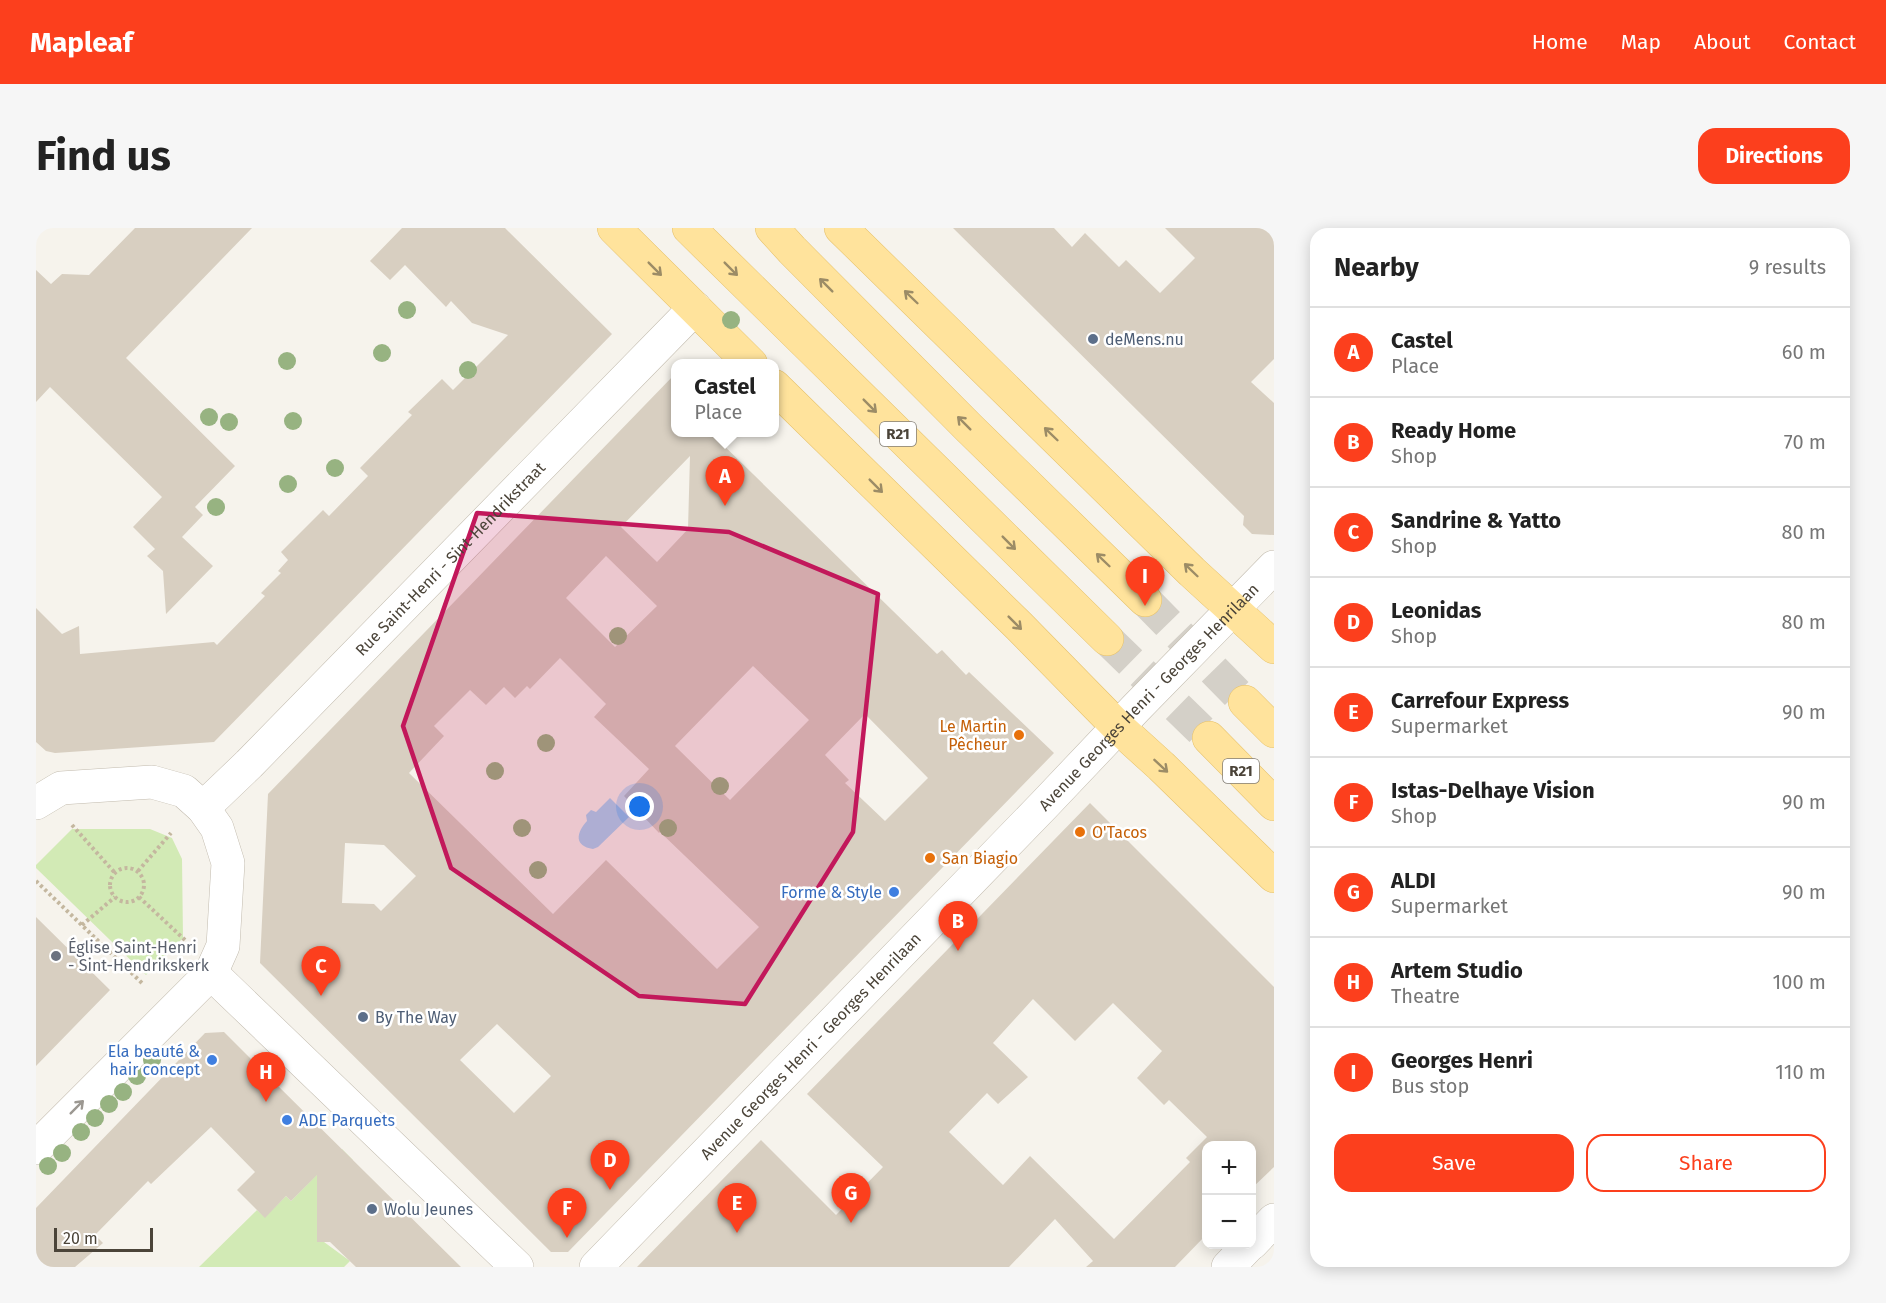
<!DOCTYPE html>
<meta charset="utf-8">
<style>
:root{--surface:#fff;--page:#f6f6f6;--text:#222;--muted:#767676;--line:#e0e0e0;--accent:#fc3f1d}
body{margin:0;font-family:"Fira Sans",sans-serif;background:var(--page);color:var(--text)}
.controls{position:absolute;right:18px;bottom:18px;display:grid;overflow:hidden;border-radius:12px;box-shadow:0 3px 15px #0003}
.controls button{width:54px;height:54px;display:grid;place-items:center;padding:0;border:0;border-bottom:2px solid var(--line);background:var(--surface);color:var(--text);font:30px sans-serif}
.scale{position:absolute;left:18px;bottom:15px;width:99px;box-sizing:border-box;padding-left:6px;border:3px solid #4b4439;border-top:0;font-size:16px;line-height:21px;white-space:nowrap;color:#4b4439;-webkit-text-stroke:4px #fff;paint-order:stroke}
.you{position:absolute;left:604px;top:579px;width:21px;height:21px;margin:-15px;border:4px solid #fff;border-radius:50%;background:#1a73e8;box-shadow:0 0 0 9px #1a73e833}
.badge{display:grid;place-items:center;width:39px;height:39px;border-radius:50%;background:var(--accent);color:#fff;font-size:20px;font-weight:700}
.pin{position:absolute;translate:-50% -50px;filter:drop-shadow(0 2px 3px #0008)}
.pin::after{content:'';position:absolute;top:32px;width:21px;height:18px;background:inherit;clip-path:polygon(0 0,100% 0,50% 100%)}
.popup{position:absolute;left:635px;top:131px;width:108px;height:78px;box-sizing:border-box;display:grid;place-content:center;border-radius:12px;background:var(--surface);filter:drop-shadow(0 2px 4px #0005);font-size:20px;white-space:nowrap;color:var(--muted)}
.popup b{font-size:22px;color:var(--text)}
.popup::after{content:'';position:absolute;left:50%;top:100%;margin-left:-12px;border:12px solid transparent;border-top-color:var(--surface)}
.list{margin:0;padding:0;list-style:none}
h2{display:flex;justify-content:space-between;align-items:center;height:78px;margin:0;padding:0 24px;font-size:26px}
h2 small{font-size:20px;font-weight:400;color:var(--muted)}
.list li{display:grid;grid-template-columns:39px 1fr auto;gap:18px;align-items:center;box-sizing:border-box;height:90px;padding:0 24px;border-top:2px solid var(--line)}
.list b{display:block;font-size:22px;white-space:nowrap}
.list p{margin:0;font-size:20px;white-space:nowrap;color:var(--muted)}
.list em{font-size:20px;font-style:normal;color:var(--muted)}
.actions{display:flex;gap:12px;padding:18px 24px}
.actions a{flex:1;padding:14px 0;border:2px solid var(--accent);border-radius:18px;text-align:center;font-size:21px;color:var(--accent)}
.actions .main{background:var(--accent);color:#fff}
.map{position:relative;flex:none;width:1238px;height:1039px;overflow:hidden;border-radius:18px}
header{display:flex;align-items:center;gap:36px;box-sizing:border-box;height:84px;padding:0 30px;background:var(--accent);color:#fff}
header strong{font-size:28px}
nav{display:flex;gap:33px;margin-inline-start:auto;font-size:21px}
.intro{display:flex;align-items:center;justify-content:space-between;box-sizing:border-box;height:144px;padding:0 36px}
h1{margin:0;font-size:42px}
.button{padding:15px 27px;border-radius:18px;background:var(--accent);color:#fff;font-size:21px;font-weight:700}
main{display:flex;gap:36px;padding:0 36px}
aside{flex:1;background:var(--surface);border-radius:18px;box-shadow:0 3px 15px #0003}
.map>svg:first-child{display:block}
</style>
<header>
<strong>Mapleaf</strong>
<nav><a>Home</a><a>Map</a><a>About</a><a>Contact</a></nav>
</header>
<div class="intro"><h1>Find us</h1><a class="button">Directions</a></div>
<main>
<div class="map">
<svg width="1238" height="1039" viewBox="0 0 1238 1039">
<rect width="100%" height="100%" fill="#f6f3ec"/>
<path fill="#d2eab5" d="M36,601H114L136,610L146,631L147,710L110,747L0,640V637Z
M306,921L317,932L308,941L288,1014L314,1033L308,1039H163L221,982L229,989L250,968L255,973Z"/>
<path fill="#a9d4f2" d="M574,570L593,589L562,619L557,621C538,618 540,605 551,593L550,587L555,582L560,584Z"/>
<path fill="#d8cfc1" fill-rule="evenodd" d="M99,0H216L90,130L199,238L159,279L167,287L146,309L177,338L130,386L127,343L111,328L119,321L97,299L126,269L14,159L0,174V42L15,56L26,46L53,47Z
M366,0H469L576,106L178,514L19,525L10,523L0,514V380L26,406L43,398L44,426L178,414L181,417L229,368L225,365L245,345L242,343L252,332L245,324L287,282L293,288L332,248L324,240L376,187L372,184L406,151L417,162L472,107L436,95L415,73L410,79L369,37L354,52L334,33Z
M917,0H1018L1036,19L1049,5L1083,39L1090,32L1124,65L1159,30L1129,0H1238V131L1215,154L1238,175V307L1216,306L1207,297L1208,288Z
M639,146V204H677L676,206L901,426L906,422L930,447L933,444L1018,525L532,1024H515L224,735L232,566ZM654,228L652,301L621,334L585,299ZM570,328L621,378L579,419L530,370ZM524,430L570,476L558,489L613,541L588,568L623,605L624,604L723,699L681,741L570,632L517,686L373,545L408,508L398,498L434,462L450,477L468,459L479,470L491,458L494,461ZM717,438L773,492L694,572L639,518ZM829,486L892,550L849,593L809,555L813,552L789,527ZM309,615L348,617L380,648L345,683L338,676L306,675ZM461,796L515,848L478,885L424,832Z
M1054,575L1238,759V939L1215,961V918H1170V1007L1139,1039H1050L1057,1033L1019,991L973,1039H601L725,912L800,987L847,939L771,866ZM997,771L1039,813L1077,775L1126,823L1101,850L1128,877L1133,872L1171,909L1150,930L1154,934L1078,1011L994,928L967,957L913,904L951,865L962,876L992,849L957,815Z
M0,689L74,762L0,838Z
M188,804L238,854L425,1039H320L294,1014H281V947L255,973L250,968L229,990L201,962L219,944L175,899L115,956L112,953L59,1007L67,1015L39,1039H0V980L169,805Z"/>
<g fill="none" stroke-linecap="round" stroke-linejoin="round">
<path stroke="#d4d0c8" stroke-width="33" stroke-dasharray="33 16" stroke-linecap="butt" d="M1109,372L1209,474
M1071,411L1173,510"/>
<defs>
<g id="minor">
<path d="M0,575L25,560L116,554L148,563L167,580L181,600L192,635L187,718L175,745L0,920"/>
<path id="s1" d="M167,580L213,536L659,80"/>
<path d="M175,745L481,1039"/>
<path d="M1216,1015L1238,992"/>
<path id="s2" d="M560,1039L1008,577L1100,480L1238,339"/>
<path d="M1192,1039L1214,1016"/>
</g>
<path id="major" d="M578,0L715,136
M653,0L1071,411
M736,0L756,22L933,200L1109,372
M805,0L1156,344L1238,419
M738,158L983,398L1082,499L1125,538L1238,648
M1209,474L1238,503
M1173,510L1238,576"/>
</defs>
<use href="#minor" stroke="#c2bbae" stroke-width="34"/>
<use href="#major" stroke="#e6c16a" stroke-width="34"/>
<path stroke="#c4b79f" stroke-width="4" stroke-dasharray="3 3" stroke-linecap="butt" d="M36,597L79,645
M74 657a17 17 0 1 1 34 0a17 17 0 1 1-34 0Z
M102,643L135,605
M0,653L108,757
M103,669L150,713
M46,697L79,669"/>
<use href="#minor" stroke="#fff" stroke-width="33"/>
<use href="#major" stroke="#ffe39c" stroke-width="33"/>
</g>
<g fill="#97b381">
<circle cx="371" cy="82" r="9"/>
<circle cx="695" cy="92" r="9"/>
<circle cx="346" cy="125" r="9"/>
<circle cx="251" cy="133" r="9"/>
<circle cx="432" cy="142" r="9"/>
<circle cx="173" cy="189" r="9"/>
<circle cx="257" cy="193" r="9"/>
<circle cx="193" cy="194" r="9"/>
<circle cx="299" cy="240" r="9"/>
<circle cx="252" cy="256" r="9"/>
<circle cx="180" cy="279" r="9"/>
<circle cx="582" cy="408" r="9"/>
<circle cx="510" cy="515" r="9"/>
<circle cx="459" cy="543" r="9"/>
<circle cx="684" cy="558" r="9"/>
<circle cx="486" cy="600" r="9"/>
<circle cx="632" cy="600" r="9"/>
<circle cx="502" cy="642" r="9"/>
<circle cx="116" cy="832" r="9"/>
<circle cx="101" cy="848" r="9"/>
<circle cx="87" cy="864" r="9"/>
<circle cx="73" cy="876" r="9"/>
<circle cx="59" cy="890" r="9"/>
<circle cx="45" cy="904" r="9"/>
<circle cx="26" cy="925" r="9"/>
<circle cx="12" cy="938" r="9"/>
</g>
<defs><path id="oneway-shaft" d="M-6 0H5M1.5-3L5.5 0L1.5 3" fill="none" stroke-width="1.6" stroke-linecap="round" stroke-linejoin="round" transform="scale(1.5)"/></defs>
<g stroke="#9c8c66">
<use href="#oneway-shaft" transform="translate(619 41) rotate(45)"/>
<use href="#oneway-shaft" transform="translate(695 41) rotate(45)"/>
<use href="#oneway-shaft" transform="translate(790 57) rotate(-135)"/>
<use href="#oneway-shaft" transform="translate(875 69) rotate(-136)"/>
<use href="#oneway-shaft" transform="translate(834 178) rotate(45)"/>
<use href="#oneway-shaft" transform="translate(928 195) rotate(-135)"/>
<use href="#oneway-shaft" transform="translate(1015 206) rotate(-136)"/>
<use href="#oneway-shaft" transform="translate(840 258) rotate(45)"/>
<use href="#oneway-shaft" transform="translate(973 315) rotate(45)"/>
<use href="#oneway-shaft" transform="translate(1067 332) rotate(-136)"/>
<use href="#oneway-shaft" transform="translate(1155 342) rotate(-136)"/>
<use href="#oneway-shaft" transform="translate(979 395) rotate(45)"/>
<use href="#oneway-shaft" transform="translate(1125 538) rotate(43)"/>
</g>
<use stroke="#9c9892" href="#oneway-shaft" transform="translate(41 879) rotate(-45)"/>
<path fill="#c2185b" fill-opacity="0.2" stroke="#c2185b" stroke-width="4.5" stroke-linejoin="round" d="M441,285L693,304L842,366L817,604L709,776L603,768L415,640L367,498Z"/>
<g fill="#5c6f8a" stroke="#fff" stroke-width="2">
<circle cx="1057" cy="111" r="6"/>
<circle cx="327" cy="789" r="6"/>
<circle cx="336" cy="981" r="6"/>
</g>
<g fill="#e8710a" stroke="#fff" stroke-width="2">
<circle cx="983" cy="507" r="6"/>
<circle cx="1044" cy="604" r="6"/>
<circle cx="894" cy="630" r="6"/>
</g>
<g fill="#3f7fe0" stroke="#fff" stroke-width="2">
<circle cx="858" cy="664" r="6"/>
<circle cx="176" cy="832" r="6"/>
<circle cx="251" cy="892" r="6"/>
</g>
<circle fill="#6b7280" stroke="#fff" stroke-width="2" cx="20" cy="728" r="6"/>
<g text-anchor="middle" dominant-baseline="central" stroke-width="5" stroke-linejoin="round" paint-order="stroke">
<g fill="#fff" stroke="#817c74" stroke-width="1.5">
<rect x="844" y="194" width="36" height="24" rx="4.5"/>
<rect x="1187" y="531" width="36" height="24" rx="4.5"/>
</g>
<g font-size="15" font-weight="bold" fill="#4b4439">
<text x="862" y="206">R21</text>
<text x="1205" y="543">R21</text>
</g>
<g font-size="16" fill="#4e5e75" stroke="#fff" text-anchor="start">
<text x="1069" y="111">deMens.nu</text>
<text x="339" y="789">By The Way</text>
<text x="348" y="981">Wolu Jeunes</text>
</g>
<g font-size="16" fill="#4b4439" stroke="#fff">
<text stroke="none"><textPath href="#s1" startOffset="351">Rue Saint-Henri - Sint-Hendrikstraat</textPath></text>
<text stroke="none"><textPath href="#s2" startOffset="794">Avenue Georges Henri - Georges Henrilaan</textPath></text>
<text stroke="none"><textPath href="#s2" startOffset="308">Avenue Georges Henri - Georges Henrilaan</textPath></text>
</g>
<g font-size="16" fill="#c56008" stroke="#fff" text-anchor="start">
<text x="971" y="498" text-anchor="end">Le Martin<tspan x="971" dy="18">Pêcheur</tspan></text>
<text x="1056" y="604">O'Tacos</text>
<text x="906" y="630">San Biagio</text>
</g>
<g font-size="16" fill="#366cbe" stroke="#fff" text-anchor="end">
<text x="846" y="664">Forme &amp; Style</text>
<text x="164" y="823">Ela beauté &amp;<tspan x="164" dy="18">hair concept</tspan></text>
<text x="263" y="892" text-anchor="start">ADE Parquets</text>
</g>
<g font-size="16" fill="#5b616d" stroke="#fff" text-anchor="start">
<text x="32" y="719">Église Saint-Henri<tspan x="32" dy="18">- Sint-Hendrikskerk</tspan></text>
</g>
</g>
</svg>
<div class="controls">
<button>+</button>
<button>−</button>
</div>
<div class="scale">20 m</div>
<div class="you"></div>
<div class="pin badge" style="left:689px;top:278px">A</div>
<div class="popup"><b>Castel</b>Place</div>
<div class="pin badge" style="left:922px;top:723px">B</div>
<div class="pin badge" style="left:285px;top:768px">C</div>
<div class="pin badge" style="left:574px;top:962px">D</div>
<div class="pin badge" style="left:701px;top:1005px">E</div>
<div class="pin badge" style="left:531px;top:1010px">F</div>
<div class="pin badge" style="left:815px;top:995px">G</div>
<div class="pin badge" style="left:230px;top:874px">H</div>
<div class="pin badge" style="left:1109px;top:378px">I</div>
</div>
<aside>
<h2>Nearby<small>9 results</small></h2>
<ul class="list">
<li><span class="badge">A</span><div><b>Castel</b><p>Place</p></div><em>60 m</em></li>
<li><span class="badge">B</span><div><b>Ready Home</b><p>Shop</p></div><em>70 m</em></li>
<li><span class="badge">C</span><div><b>Sandrine &amp; Yatto</b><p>Shop</p></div><em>80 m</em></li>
<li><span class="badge">D</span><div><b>Leonidas</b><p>Shop</p></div><em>80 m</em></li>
<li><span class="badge">E</span><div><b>Carrefour Express</b><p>Supermarket</p></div><em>90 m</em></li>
<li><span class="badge">F</span><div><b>Istas-Delhaye Vision</b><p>Shop</p></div><em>90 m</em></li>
<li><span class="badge">G</span><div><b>ALDI</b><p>Supermarket</p></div><em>90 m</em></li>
<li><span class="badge">H</span><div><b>Artem Studio</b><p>Theatre</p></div><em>100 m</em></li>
<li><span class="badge">I</span><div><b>Georges Henri</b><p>Bus stop</p></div><em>110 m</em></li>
</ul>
<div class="actions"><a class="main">Save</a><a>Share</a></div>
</aside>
</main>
